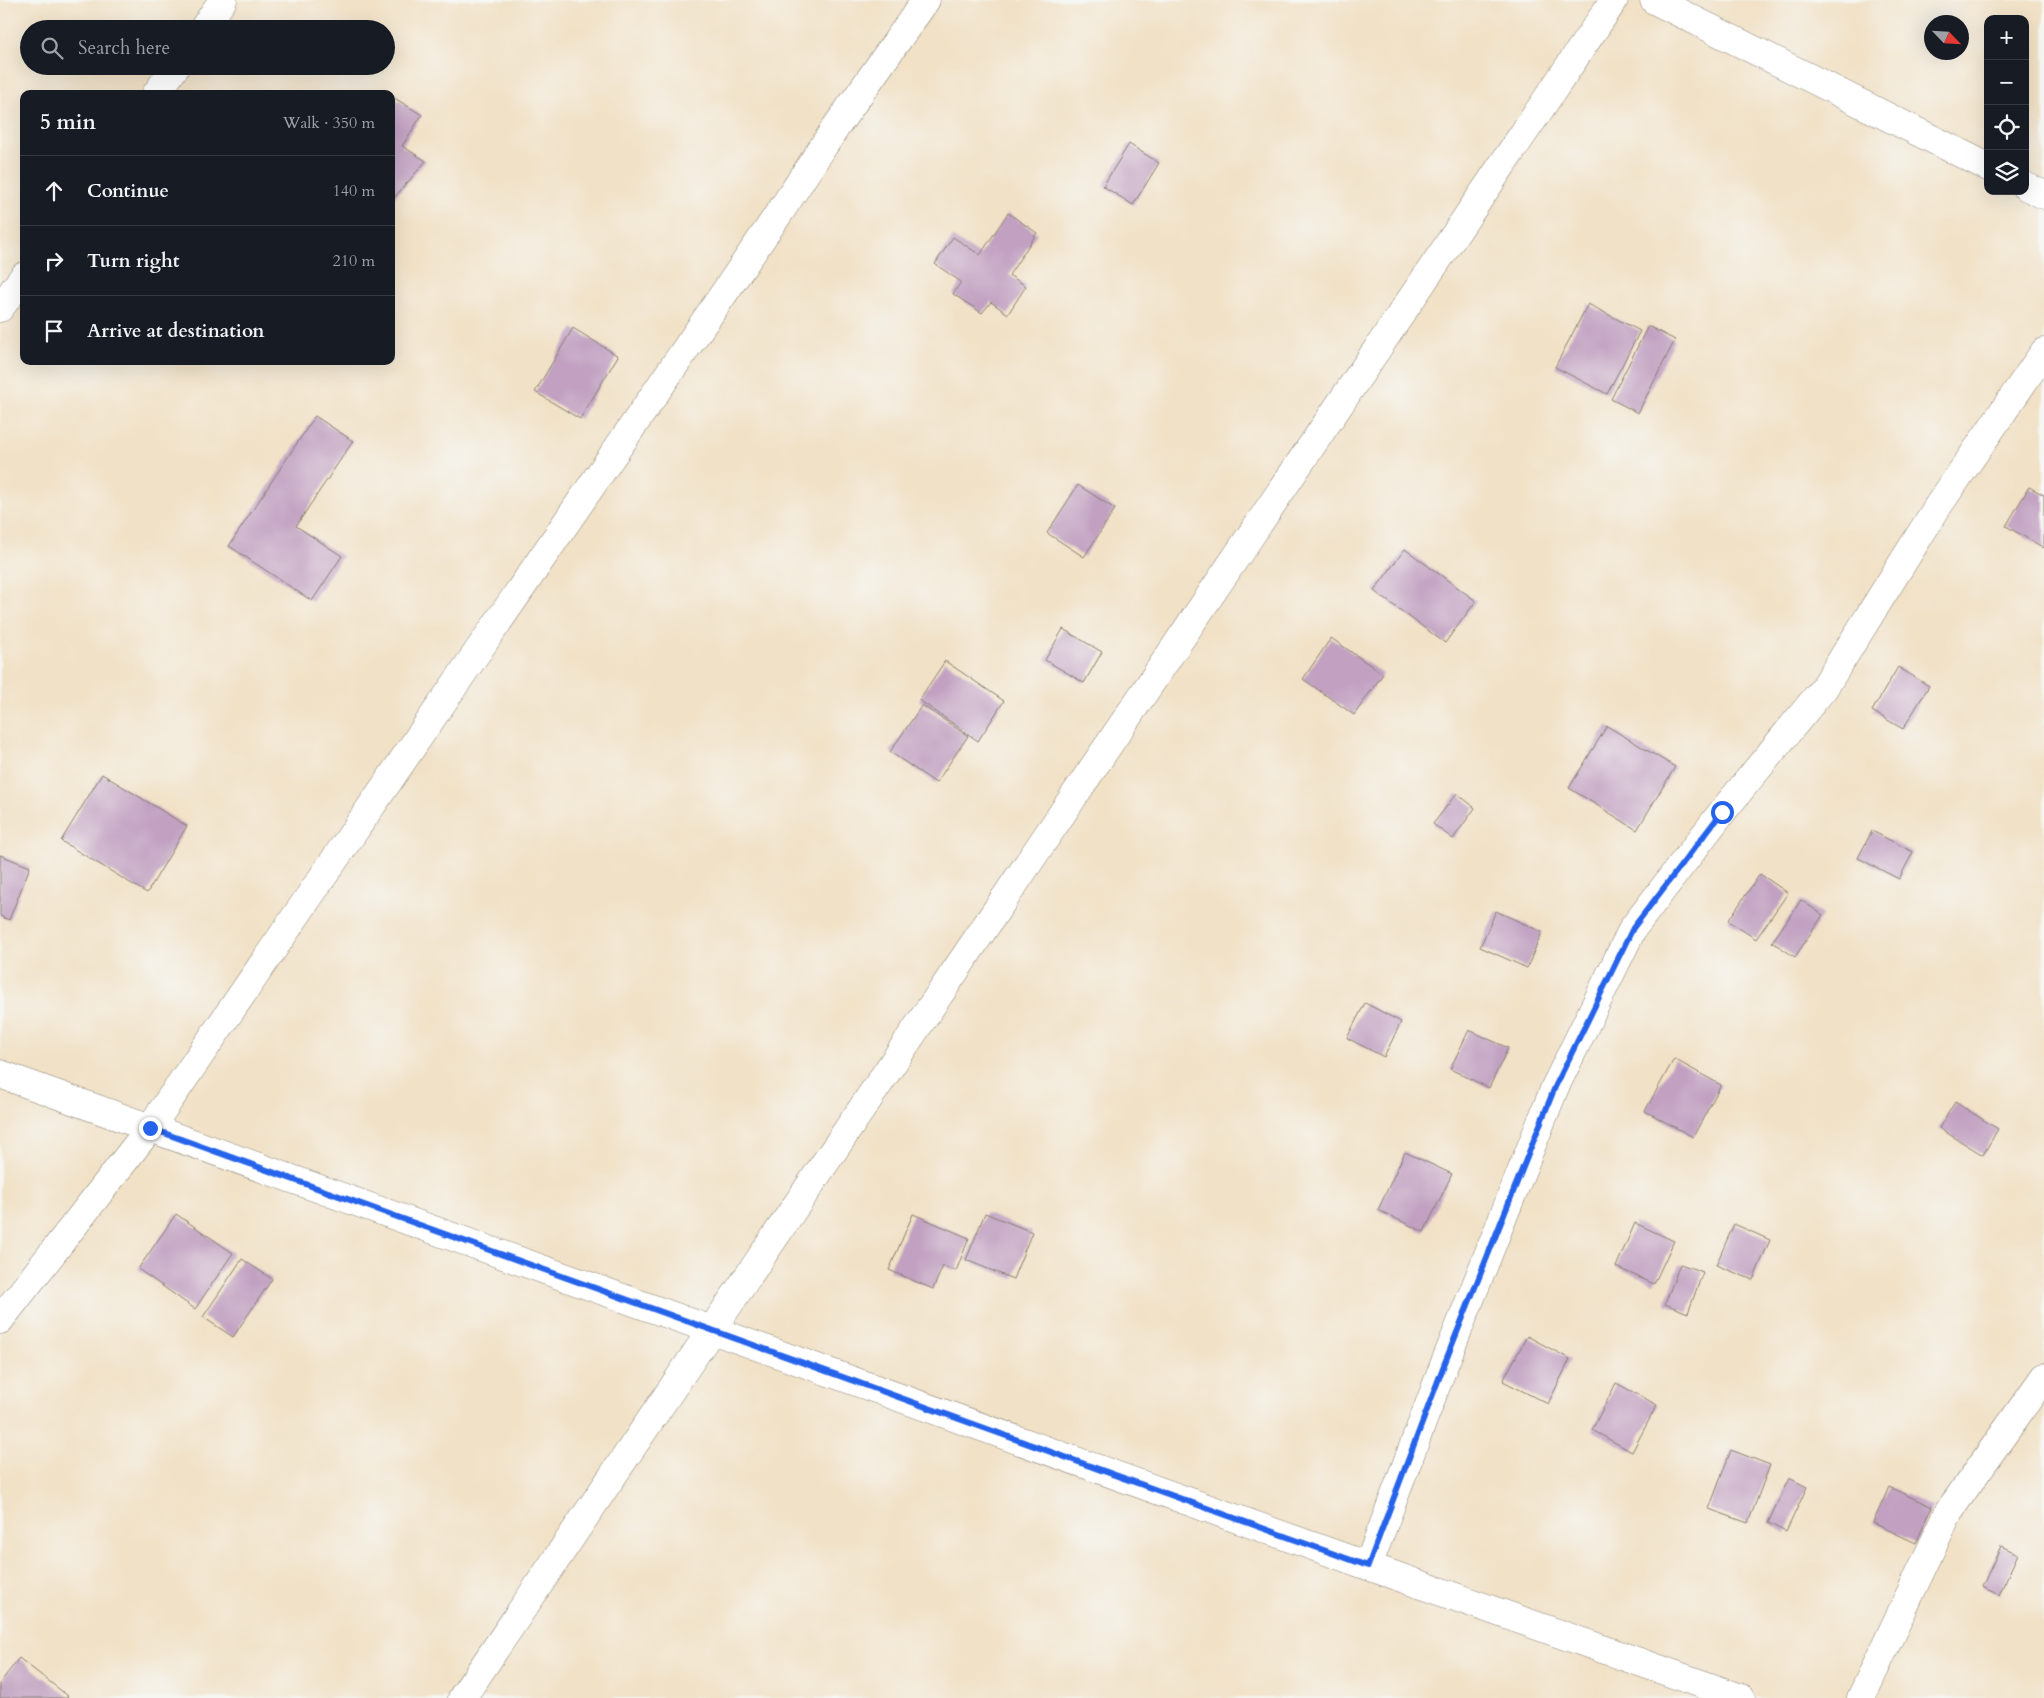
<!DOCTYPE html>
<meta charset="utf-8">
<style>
:root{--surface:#171b24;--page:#20242c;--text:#f1f3f6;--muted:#9ea1a6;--line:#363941}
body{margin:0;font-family:Cardo,serif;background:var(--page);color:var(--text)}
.controls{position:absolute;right:15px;top:15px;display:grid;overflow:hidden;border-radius:10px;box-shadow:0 5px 20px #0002}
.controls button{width:45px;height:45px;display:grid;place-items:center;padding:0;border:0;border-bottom:1px solid var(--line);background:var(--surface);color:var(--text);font:25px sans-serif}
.compass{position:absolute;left:1924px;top:15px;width:45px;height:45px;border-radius:50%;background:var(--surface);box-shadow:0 5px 20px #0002;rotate:115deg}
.stop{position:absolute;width:15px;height:15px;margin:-11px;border:4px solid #2563eb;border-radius:50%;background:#fff}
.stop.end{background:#2563eb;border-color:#fff;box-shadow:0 1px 5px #0008}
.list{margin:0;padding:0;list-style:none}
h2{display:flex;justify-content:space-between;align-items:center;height:65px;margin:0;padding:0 20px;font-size:21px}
h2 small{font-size:16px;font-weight:400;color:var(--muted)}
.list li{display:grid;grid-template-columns:32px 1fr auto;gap:15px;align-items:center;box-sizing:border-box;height:70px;padding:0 20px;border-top:1px solid var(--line)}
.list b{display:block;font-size:19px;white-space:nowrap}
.list em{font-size:16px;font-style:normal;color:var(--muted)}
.icon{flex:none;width:28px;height:28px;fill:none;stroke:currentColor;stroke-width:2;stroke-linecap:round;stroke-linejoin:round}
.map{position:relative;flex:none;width:2044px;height:1698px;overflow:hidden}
.search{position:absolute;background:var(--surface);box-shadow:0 5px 20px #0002;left:20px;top:20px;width:375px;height:55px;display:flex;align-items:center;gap:12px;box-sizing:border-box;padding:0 18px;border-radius:28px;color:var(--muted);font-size:19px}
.panel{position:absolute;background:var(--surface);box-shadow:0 5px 20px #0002;left:20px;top:90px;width:375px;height:275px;border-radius:10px}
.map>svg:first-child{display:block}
</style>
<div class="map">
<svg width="2044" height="1698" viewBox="0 0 2044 1698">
<rect width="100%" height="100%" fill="#f6f6f2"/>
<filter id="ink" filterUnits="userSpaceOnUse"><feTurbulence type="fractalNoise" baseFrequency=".02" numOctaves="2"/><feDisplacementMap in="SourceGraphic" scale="10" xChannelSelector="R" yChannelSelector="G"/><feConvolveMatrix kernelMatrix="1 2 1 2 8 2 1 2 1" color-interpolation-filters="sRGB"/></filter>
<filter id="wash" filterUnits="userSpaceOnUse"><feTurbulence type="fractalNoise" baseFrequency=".0096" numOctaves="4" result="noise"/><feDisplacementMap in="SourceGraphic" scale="20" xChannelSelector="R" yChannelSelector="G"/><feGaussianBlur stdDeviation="1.12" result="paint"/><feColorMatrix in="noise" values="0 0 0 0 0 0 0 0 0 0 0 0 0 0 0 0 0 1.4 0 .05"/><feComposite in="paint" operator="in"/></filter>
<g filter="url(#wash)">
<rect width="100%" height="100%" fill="#f1e1c6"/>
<g id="blocks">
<path fill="#c1a0c1" d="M391,96L422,115L402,146L426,161L394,198L391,197Z
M1129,144L1159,163L1133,205L1103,186Z
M1008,213L1037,233L1009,275L1026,286L1008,314L991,302L982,313L953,294L961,282L935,264L953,237L980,255Z
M1588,304L1640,331L1607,394L1555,367Z
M1648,326L1675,340L1638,413L1611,399Z
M573,328L618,356L580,419L535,392Z
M315,416L353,441L296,526L342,556L312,601L229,546Z
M1078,485L1115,509L1084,557L1047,533Z
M2029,487L2044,495V548L2006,526Z
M1405,549L1476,601L1445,643L1374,591Z
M1063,629L1102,652L1084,683L1045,660Z
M1331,638L1383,674L1354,715L1303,679Z
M945,661L1004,701L978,741L919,700Z
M1898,667L1929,686L1903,729L1872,711Z
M922,705L968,736L936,783L890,752Z
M1607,726L1675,767L1637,830L1569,788Z
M102,774L187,826L147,893L61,841Z
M1457,793L1475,808L1453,839L1433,824Z
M1872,831L1913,852L1899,879L1858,858Z
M0,855L30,867L9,920L0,916Z
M1760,874L1788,893L1756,939L1728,921Z
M1801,900L1823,915L1795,957L1772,942Z
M1496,911L1542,932L1527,968L1480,947Z
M1365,1003L1401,1022L1384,1057L1347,1038Z
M1469,1030L1508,1048L1489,1088L1450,1069Z
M1674,1059L1721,1085L1693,1137L1645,1111Z
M1955,1102L1998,1129L1983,1155L1939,1128Z
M1405,1152L1452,1174L1424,1232L1378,1210Z
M985,1213L1032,1232L1013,1279L966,1260Z
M176,1214L233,1253L195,1309L138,1269Z
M913,1214L969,1238L956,1271L943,1266L933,1289L889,1270Z
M1635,1223L1674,1241L1654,1284L1616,1267Z
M1734,1224L1770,1240L1753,1280L1716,1265Z
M242,1259L272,1279L233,1337L203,1317Z
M1680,1264L1703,1272L1688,1313L1665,1304Z
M1527,1336L1570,1359L1548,1404L1503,1381Z
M1616,1383L1657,1405L1632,1452L1592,1430Z
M1731,1450L1770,1465L1748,1523L1709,1509Z
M1789,1478L1807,1487L1786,1532L1768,1523Z
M1889,1487L1932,1507L1916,1543L1873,1523Z
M2001,1546L2018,1554L1999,1595L1982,1587Z
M19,1658L68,1696L66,1698H0V1683Z"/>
</g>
</g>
<g filter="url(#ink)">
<use href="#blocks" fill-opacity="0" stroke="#867e71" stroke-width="1"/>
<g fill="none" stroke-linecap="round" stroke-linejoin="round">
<defs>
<path id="minor" d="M1654,0L1988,167
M203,29L223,0
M156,94L176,66
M2025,186L2044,195
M0,308L24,276
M0,1320L150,1128L784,206L836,127L926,0
M1368,1566L1444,1365L1555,1087L1633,928L1722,812L1824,688L1938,506L2044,352
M462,1698L1614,0
M1861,1698L1949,1511L2044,1377"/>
<path id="tertiary" d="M0,1074L1368,1566L1741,1698"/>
</defs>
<use href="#minor" stroke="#867e71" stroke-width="29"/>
<use href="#tertiary" stroke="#867e71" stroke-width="29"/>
<use href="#minor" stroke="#fff" stroke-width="28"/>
<use href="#tertiary" stroke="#fff" stroke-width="28"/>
</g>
</g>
<g fill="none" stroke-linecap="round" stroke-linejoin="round" filter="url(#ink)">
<path stroke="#2563eb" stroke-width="6" d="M150,1128L1368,1566L1444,1365L1555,1087L1633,928L1722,812"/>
</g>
</svg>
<div class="controls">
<button>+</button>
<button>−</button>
<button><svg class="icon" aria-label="locate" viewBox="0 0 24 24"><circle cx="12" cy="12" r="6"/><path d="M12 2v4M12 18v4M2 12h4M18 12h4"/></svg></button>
<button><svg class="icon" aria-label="layers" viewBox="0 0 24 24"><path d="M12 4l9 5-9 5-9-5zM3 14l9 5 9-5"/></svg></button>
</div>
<svg class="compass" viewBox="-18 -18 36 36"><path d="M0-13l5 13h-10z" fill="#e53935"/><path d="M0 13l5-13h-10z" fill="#9ea1a6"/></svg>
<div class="stop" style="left:1722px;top:812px"></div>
<div class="stop end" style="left:150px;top:1128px"></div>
<div class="search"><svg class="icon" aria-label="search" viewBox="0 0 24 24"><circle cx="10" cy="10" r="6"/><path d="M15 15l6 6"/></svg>Search here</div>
<section class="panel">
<h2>5 min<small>Walk · 350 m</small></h2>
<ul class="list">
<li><svg class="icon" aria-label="ahead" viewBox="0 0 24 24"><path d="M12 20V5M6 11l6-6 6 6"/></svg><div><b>Continue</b></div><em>140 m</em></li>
<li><svg class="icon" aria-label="right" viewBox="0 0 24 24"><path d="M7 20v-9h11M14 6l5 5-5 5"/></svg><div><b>Turn right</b></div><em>210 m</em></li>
<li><svg class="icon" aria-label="arrive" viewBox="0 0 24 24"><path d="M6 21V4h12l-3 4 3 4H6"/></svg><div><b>Arrive at destination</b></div></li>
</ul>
</section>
</div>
